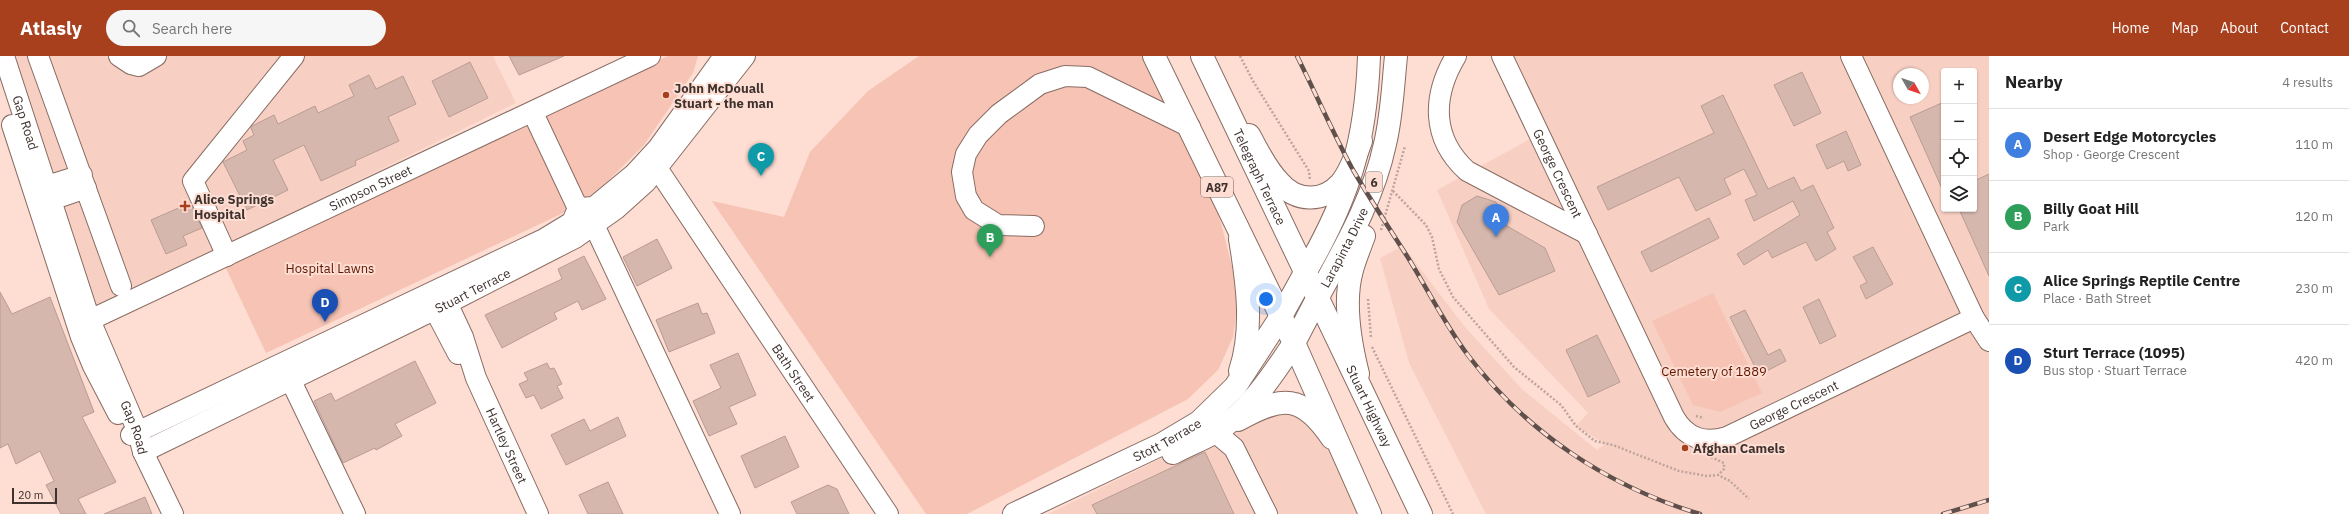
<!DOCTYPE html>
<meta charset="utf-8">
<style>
:root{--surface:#fff;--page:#f6f6f6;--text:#222;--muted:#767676;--line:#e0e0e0;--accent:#a8401e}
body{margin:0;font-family:"IBM Plex Sans",sans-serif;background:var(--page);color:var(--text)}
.controls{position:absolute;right:12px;top:12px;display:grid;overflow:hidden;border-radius:4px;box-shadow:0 1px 3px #0004}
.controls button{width:36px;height:36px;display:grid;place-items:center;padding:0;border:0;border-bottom:1px solid var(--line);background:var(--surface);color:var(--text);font:20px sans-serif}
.compass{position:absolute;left:1893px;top:12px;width:36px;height:36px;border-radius:50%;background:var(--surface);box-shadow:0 1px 3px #0004;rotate:130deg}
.scale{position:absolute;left:12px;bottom:10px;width:45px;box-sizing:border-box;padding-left:4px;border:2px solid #3e322e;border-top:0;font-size:11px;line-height:14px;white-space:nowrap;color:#3e322e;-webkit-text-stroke:3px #feddd3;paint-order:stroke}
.you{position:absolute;left:1266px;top:243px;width:14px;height:14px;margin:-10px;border:3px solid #fff;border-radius:50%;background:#1a73e8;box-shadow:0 0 0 6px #1a73e833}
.badge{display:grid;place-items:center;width:26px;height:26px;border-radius:50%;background:var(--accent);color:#fff;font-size:13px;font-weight:700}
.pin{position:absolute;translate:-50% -33px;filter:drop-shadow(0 1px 2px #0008)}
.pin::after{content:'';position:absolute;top:21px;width:14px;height:12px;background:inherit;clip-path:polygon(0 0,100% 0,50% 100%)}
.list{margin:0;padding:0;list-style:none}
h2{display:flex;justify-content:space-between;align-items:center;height:52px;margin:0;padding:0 16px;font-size:17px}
h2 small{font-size:13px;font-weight:400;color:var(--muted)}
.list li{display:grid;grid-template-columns:26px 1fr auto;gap:12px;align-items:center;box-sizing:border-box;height:72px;padding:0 16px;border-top:1px solid var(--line)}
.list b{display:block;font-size:15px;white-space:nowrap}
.list p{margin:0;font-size:13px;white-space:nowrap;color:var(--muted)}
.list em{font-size:13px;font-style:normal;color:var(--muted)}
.icon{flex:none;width:22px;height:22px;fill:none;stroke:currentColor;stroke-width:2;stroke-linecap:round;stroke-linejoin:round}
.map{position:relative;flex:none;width:1989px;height:458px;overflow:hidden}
header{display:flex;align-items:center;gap:24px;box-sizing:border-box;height:56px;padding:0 20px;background:var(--accent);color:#fff}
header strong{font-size:19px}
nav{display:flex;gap:22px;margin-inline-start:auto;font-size:14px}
.search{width:280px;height:36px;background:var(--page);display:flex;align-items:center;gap:10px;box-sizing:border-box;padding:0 14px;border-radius:22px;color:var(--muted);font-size:15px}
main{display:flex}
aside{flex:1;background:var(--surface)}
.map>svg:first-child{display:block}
</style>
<header>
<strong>Atlasly</strong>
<div class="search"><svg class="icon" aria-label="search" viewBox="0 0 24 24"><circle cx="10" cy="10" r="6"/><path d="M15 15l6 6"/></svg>Search here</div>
<nav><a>Home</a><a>Map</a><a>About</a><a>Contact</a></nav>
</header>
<main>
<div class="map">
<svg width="1989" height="458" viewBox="0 0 1989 458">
<rect width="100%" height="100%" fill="#feddd3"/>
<path fill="#f8d0c3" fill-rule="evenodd" d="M13,0H493L516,47L98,252Z
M1502,0H1989V458H1486L1409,307L1380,202L1403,190L1465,271L1522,333L1597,394L1605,388L1576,370L1588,357L1489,253L1437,134L1539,78ZM1944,15H1974V153H1944ZM1899,18H1923V42H1899Z
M1302,350L1373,458H1048L1215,376Z"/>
<path fill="#f6c3b4" d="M668,0H698L693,17L644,89L599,134L561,158L266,297L224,208Z
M919,0H1150L1220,163L1239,239L1233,281L1218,314L1188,343L967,458H926L712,145L784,161L810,96L868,35Z
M1713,237L1762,337L1720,356L1693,349L1652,265Z"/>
<path fill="#d6b7ad" stroke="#ba9c92" d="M509,0H564L519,19Z
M470,6L488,42L449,61L432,25Z
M1802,16L1821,57L1794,70L1774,29Z
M369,19L376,33L403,20L416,48L388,61L399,85L355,105L356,109L321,125L304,89L273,104L288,134L247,154L223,106L247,94L243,85L254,79L251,72L252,70L274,59L278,68L315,50L318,57L354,40L349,29Z
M1723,39L1768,133L1794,121L1801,135L1813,129L1834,172L1827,176L1836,193L1816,205L1806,186L1772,202L1768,194L1744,209L1737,198L1800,159L1793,145L1754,165L1745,144L1757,139L1744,113L1724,123L1731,138L1696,155L1679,121L1608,154L1597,131L1714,77L1701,50Z
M1944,46V137L1910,61Z
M1846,75L1861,109L1848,115L1844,105L1827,113L1816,89Z
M1989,118V220L1959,153H1974V125Z
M1477,140L1496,146L1507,170L1545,192L1555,215L1499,239L1457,166L1462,149Z
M190,147L202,172L183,180L187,189L166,198L151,164Z
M1709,162L1719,182L1651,216L1641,196Z
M657,183L672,212L637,230L623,201Z
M1873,191L1893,228L1866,243L1860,230L1867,226L1853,201Z
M584,200L606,243L582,254L578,245L554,257L557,263L502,292L485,259L562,223L558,213Z
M0,236L12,258L50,241L94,356L82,361L116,426L78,443L86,458H61L46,429L54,425L40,395L16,408L8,388L0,392Z
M1819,243L1836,280L1820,288L1803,251Z
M698,247L702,258L707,257L715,277L669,296L656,264Z
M1745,254L1768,299L1780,293L1786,305L1759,319L1730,261Z
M1597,279L1620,326L1588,341L1566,294Z
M738,297L756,339L729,351L737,368L709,380L693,345L721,332L710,309Z
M415,305L436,347L395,368L402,380L376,394L375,392L343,407L314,345L331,337L335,345Z
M547,307L550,313L554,312L562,328L557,330L563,342L541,353L534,339L526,342L519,328L528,324L524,317Z
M618,361L626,380L566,409L551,379L584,363L590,375Z
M785,380L799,411L755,432L741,400Z
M1205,396L1234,458H1097L1092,449Z
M608,426L623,458H588L579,439Z
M828,429L837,433L849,458H797L791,446Z
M145,441L152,458H104Z"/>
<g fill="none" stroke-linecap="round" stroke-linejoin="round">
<defs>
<g id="minor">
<path id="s1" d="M4,0L90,264L138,376L143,396L173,458"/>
<path d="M38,0L121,230"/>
<path d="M119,0L131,8L139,10L156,0"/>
<path d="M1456,0C1432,40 1431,82 1467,115L1587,178"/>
<path id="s2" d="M1502,0L1674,361C1686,382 1704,388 1727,381L1974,262L1851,0"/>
<path d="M533,57L583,163"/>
<path d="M12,69L81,281L93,310L118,358"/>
<path id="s3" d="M651,103L888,458"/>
<path d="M34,134L82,119"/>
<path d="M39,148L86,132"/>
<path d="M594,169L730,458"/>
<path d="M1034,170L998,169L974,154L966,140L962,116L966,98L978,79L999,58L1040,28L1065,20L1088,21L1190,71"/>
<path d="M227,200L193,125L294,0"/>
<path id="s4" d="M442,236L463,281L476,322L538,458"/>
<path d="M428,241L458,298"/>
<path d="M1974,262L1989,285"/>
<path id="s5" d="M90,264L650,0"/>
<path d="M290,323L355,458"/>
<path d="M1215,376L1234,392L1267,458"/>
<path d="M131,379L544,183L572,166L578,152L594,151L634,118L658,92L724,0"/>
<path id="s6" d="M143,396L448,247L575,182L616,153L646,126L745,0"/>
</g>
<g id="major">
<path d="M1249,79C1258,95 1266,113 1279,126C1296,146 1323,147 1341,127C1351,115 1356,99 1361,85"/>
<path d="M1240,183C1247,225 1254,273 1240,315"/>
<path d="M1306,215C1349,141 1366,86 1369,0"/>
<path id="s7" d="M1318,241C1345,191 1373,144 1385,88C1392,59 1393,29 1396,0"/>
<path d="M1358,318C1350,286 1343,246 1352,214C1355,203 1360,191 1364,180"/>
<path d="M1238,364C1283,339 1302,338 1332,382"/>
<path d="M1173,397C1186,390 1201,384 1214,377C1248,357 1273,319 1294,287"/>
<path id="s8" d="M1014,458L1162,388L1199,366L1235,331L1280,262"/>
</g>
<g id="highway">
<path d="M1154,0L1294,287L1370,458"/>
<path id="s9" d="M1202,0L1421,458"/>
<path d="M1280,262L1306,215"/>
<path d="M1294,287L1318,241"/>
</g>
</defs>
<use href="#minor" stroke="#886c63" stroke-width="22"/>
<use href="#major" stroke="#886c63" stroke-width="24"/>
<use href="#highway" stroke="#886c63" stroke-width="24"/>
<path stroke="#bea49c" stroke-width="2.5" stroke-dasharray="2 2" stroke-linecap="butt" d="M1240,0L1253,25L1309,115L1310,124
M1393,135L1426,169L1432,181L1439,213L1453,241L1514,311L1561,349L1576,370L1595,385L1613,389L1679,415L1707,420L1718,419L1730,425L1749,443
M1381,174L1405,90
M1368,243L1371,282
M1372,291L1453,458
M1696,360L1704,362
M1711,401L1724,407V413L1718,419"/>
<use href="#minor" stroke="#fff" stroke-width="20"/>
<use href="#major" stroke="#fff" stroke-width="22"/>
<use href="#highway" stroke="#fff" stroke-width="22"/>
<defs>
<path id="rail" d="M1297,0C1316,38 1333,77 1353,114C1370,143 1389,172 1407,200C1427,232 1444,267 1467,298C1526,376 1607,430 1700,458
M1943,458L1989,444"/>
</defs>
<use href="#rail" stroke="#60504b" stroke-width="4.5"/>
<use href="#rail" stroke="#feddd3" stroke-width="3" stroke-dasharray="9" stroke-linecap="butt"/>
</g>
<g fill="#a8401e" stroke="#feddd3" stroke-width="1.5">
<circle cx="666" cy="39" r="4"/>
<path d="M183 144h4v4h4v4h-4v4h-4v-4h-4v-4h4z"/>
<circle cx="1685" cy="392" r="4"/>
</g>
<g text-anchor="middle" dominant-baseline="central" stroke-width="4" stroke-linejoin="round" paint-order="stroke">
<g fill="#feddd3" stroke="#786560" stroke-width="1">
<rect x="1366" y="116" width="16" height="20" rx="3"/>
<rect x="1201" y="121" width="32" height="20" rx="3"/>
</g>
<g font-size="12" font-weight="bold" fill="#3e322e">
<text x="1374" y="126">6</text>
<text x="1217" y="131">A87</text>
</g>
<g font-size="13" font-weight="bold" fill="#3e322e" stroke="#feddd3" text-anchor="start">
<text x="674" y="32">John McDouall<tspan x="674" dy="15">Stuart - the man</tspan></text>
<text x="194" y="143">Alice Springs<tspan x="194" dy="15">Hospital</tspan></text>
<text x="1693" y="392">Afghan Camels</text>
</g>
<g font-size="13" fill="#3e322e" stroke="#feddd3">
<text stroke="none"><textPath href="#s1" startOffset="70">Gap Road</textPath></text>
<text stroke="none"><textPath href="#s2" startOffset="130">George Crescent</textPath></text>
<text stroke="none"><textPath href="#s9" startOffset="134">Telegraph Terrace</textPath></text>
<text stroke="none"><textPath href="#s5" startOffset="310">Simpson Street</textPath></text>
<text stroke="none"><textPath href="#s7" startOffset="56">Larapinta Drive</textPath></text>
<text stroke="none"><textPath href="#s6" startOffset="367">Stuart Terrace</textPath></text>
<text stroke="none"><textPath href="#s3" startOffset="257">Bath Street</textPath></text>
<text stroke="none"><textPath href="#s9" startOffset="388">Stuart Highway</textPath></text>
<text stroke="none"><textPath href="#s2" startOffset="536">George Crescent</textPath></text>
<text stroke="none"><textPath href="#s1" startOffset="394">Gap Road</textPath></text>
<text stroke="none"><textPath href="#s8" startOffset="170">Stott Terrace</textPath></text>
<text stroke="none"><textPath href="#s4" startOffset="167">Hartley Street</textPath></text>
</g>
<g font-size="13" fill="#5f1700" stroke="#feddd3">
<text x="330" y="212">Hospital Lawns</text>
<text x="1714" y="315">Cemetery of 1889</text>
</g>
</g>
</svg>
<div class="controls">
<button>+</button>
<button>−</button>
<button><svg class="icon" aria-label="locate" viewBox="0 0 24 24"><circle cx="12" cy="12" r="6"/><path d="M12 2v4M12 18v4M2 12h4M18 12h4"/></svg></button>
<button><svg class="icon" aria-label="layers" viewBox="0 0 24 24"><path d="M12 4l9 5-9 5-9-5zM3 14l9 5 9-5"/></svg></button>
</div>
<svg class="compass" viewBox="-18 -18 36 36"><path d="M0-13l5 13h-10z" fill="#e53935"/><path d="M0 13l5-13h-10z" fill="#767676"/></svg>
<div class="scale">20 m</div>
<div class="you"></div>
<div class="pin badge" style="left:1496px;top:181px;background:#3f7fe0">A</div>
<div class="pin badge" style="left:990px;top:201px;background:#2e9e5b">B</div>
<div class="pin badge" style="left:761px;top:120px;background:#0f9aa8">C</div>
<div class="pin badge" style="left:325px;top:266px;background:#1a4fb4">D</div>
</div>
<aside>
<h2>Nearby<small>4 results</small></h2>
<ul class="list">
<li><span class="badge" style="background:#3f7fe0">A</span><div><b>Desert Edge Motorcycles</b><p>Shop · George Crescent</p></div><em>110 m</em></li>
<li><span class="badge" style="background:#2e9e5b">B</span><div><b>Billy Goat Hill</b><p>Park</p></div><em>120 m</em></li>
<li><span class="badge" style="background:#0f9aa8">C</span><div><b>Alice Springs Reptile Centre</b><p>Place · Bath Street</p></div><em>230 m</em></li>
<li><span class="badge" style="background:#1a4fb4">D</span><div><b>Sturt Terrace (1095)</b><p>Bus stop · Stuart Terrace</p></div><em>420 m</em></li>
</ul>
</aside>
</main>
